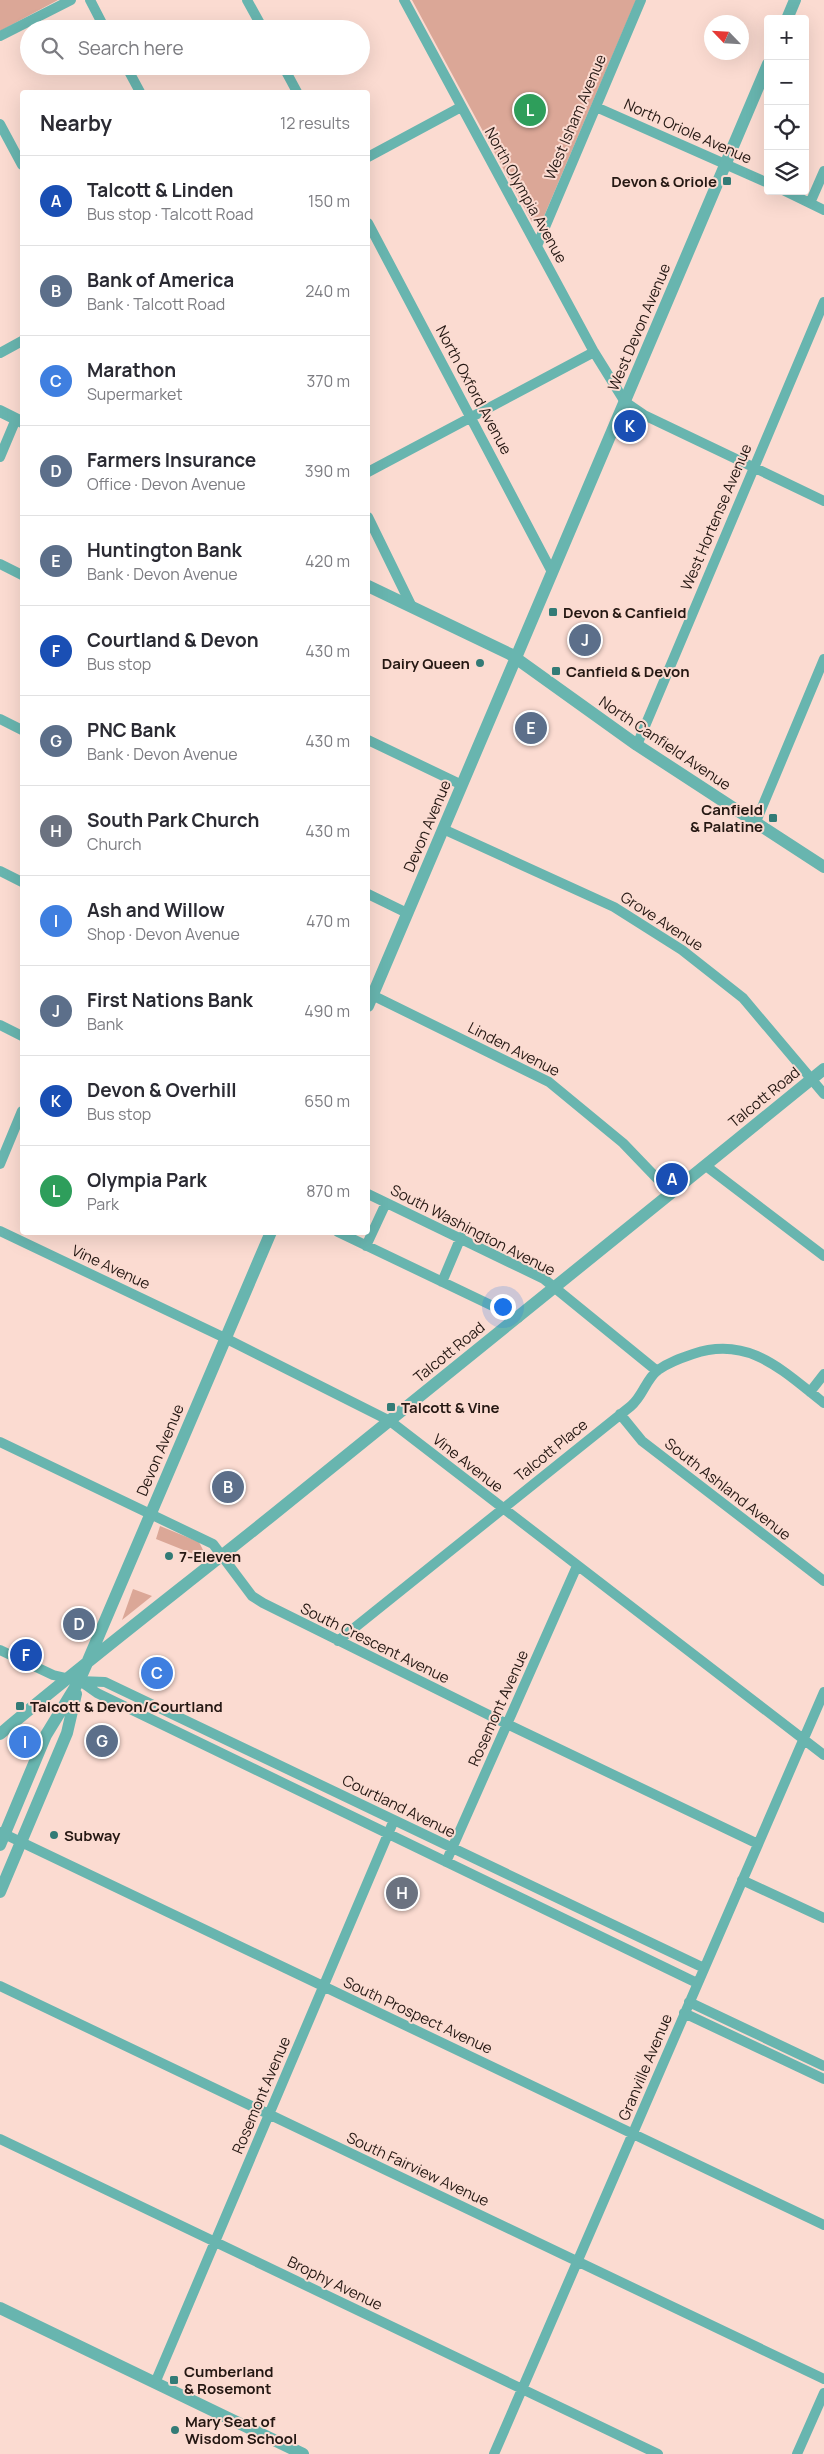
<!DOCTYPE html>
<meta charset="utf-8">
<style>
:root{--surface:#fff;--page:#f2f2f3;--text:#2b2b33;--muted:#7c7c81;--line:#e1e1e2;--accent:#111827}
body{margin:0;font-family:Manrope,sans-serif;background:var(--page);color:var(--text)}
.controls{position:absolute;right:15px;top:15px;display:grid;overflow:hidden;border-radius:5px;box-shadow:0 5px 20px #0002}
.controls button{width:45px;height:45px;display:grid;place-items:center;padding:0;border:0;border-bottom:1px solid var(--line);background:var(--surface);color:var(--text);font:25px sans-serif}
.compass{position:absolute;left:704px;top:15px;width:45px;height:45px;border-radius:50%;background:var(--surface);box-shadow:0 5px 20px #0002;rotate:295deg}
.you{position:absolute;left:502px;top:1306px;width:18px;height:18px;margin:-12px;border:4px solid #fff;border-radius:50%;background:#1a73e8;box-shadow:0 0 0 8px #1a73e833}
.badge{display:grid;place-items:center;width:32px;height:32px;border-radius:50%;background:var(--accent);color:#fff;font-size:16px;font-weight:700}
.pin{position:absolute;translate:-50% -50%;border:2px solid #fff;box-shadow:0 1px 5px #0006}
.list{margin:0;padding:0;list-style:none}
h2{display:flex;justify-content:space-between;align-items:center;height:65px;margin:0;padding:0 20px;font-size:21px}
h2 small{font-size:16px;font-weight:400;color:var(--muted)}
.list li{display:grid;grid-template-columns:32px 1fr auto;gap:15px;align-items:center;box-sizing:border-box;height:90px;padding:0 20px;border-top:1px solid var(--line)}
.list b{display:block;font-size:19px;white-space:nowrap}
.list p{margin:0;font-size:16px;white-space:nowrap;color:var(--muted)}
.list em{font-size:16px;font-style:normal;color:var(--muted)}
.icon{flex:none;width:28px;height:28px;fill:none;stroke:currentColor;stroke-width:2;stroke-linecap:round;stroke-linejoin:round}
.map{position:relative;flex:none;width:824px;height:2454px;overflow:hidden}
.search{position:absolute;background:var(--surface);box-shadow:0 5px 20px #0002;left:20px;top:20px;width:350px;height:55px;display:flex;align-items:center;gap:12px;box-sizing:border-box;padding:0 18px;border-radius:28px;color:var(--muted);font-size:19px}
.panel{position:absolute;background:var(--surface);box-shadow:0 5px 20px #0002;left:20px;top:90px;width:350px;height:1145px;border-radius:5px}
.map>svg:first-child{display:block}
</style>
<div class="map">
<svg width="824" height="2454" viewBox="0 0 824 2454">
<rect width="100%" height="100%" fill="#fbdbd1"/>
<path fill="#dba797" d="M0,0H58L0,31Z
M412,0H636L542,221L532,222Z
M160,1526L199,1542L205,1554L201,1557L156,1539Z
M133,1589L152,1596L122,1620Z"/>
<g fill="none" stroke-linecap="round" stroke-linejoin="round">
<path stroke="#68b5af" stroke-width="10" d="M90,0L105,29
M247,0L263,29
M404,0L594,352L625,402L644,415L824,501
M0,36L71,0
M126,66L140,92
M283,66L297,92
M596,107L768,183
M0,124L22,165
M368,157L461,107
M785,191L824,210
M810,203L824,171
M368,223L552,572
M537,246L641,0
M0,353L22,341
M0,457L16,419
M368,472L594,352
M368,517L412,607
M0,564L22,575
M0,719L22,730
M368,740L462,785
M637,745L824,302
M755,824L824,659
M443,829L614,907L682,950L743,998L824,1094
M0,871L22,882
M368,894L407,913
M372,995L549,1082L623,1143L671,1193
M0,1025L22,1036
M0,1164L22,1111
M706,1166L824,1256
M368,1194L544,1279L657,1371
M0,1231L225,1338L390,1421L824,1755
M338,1232L518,1318
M366,1246L386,1203
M442,1282L461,1237
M810,1392L824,1374
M620,1414L642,1441L824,1581
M0,1442L213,1544L252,1596L263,1603L507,1724L758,1844
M338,1641L631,1406C643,1396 646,1379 658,1370C669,1362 681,1358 693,1354C749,1335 783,1371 824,1403
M0,1650L53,1675L79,1681L105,1682L704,1968
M80,1681L97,1693L697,1983
M0,1832L824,2225
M446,1862L577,1566
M742,1880L824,1918
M0,1986L824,2379
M689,2002L824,2066
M684,2013L824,2079
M0,2139L658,2454
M155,2383L394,1820
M494,2454L824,1692
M797,2454L824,2393"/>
<path stroke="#68b5af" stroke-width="12" d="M787,19L795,0
M0,411L22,422
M368,586L510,654L637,745L824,867
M368,1006L768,64
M0,1734C89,1659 182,1588 274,1514C457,1366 641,1218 824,1069
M0,1845L46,1735L79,1681L87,1663L271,1232
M0,1892L67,1733L76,1694
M0,2308L303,2454"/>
</g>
<g fill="#337b76" stroke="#fbdbd1" stroke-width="2">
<rect x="722" y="176" width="10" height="10" rx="2.5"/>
<rect x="548" y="607" width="10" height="10" rx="2.5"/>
<circle cx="480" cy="663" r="5"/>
<rect x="551" y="666" width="10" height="10" rx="2.5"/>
<rect x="768" y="813" width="10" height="10" rx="2.5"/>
<rect x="386" y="1402" width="10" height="10" rx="2.5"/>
<circle cx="169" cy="1556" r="5"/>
<rect x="15" y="1701" width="10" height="10" rx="2.5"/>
<circle cx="54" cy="1835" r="5"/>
<rect x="169" y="2375" width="10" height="10" rx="2.5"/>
<circle cx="175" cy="2430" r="5"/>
</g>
<g text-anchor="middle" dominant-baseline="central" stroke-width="4" stroke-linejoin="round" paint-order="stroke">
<g font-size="15" fill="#251813" stroke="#fbdbd1">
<text transform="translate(575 117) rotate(-67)">West Isham Avenue</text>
<text transform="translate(688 131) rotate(24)">North Oriole Avenue</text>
<text transform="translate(526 195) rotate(61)">North Olympia Avenue</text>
<text transform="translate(639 327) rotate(-67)">West Devon Avenue</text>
<text transform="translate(474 390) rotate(62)">North Oxford Avenue</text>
<text transform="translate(716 517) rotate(-67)">West Hortense Avenue</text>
<text transform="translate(665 743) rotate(34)">North Canfield Avenue</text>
<text transform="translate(427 826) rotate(-67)">Devon Avenue</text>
<text transform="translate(662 921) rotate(33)">Grove Avenue</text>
<text transform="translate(514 1049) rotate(27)">Linden Avenue</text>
<text transform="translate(764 1097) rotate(-39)">Talcott Road</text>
<text transform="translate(473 1230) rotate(27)">South Washington Avenue</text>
<text transform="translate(111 1267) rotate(25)">Vine Avenue</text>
<text transform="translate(449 1352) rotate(-39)">Talcott Road</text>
<text transform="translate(160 1450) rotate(-67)">Devon Avenue</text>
<text transform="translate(551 1450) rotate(-39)">Talcott Place</text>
<text transform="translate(468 1463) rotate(38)">Vine Avenue</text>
<text transform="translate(728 1489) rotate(38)">South Ashland Avenue</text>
<text transform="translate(375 1643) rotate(26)">South Crescent Avenue</text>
<text transform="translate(498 1708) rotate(-66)">Rosemont Avenue</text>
<text transform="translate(399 1806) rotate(26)">Courtland Avenue</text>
<text transform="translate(418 2015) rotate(25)">South Prospect Avenue</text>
<text transform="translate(645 2067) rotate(-67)">Granville Avenue</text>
<text transform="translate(261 2095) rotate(-67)">Rosemont Avenue</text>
<text transform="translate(418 2169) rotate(25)">South Fairview Avenue</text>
<text transform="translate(335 2283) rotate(26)">Brophy Avenue</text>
</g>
<g font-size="15" font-weight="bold" fill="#251813" stroke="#fbdbd1" text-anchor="start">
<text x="717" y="181" text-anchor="end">Devon &amp; Oriole</text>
<text x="563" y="612">Devon &amp; Canfield</text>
<text x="470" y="663" text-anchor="end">Dairy Queen</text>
<text x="566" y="671">Canfield &amp; Devon</text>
<text x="763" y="809" text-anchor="end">Canfield<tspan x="763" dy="17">&amp; Palatine</tspan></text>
<text x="401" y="1407">Talcott &amp; Vine</text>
<text x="179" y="1556">7-Eleven</text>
<text x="30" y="1706">Talcott &amp; Devon/Courtland</text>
<text x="64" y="1835">Subway</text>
<text x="184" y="2371">Cumberland<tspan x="184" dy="17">&amp; Rosemont</tspan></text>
<text x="185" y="2421">Mary Seat of<tspan x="185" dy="17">Wisdom School</tspan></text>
</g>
</g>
</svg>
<div class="controls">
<button>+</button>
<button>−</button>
<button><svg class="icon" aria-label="locate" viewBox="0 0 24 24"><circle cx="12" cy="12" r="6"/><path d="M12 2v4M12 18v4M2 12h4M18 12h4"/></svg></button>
<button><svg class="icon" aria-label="layers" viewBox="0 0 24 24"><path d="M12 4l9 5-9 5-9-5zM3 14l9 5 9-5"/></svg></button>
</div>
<svg class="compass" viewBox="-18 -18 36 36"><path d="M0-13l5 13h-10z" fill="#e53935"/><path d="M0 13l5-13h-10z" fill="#7c7c81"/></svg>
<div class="you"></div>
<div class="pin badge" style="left:672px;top:1179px;background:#1a4fb4">A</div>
<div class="pin badge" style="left:228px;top:1487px;background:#5c6f8a">B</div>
<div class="pin badge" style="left:157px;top:1673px;background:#3f7fe0">C</div>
<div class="pin badge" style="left:79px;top:1624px;background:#5c6f8a">D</div>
<div class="pin badge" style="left:531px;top:728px;background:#5c6f8a">E</div>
<div class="pin badge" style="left:26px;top:1655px;background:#1a4fb4">F</div>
<div class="pin badge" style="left:102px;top:1741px;background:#5c6f8a">G</div>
<div class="pin badge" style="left:402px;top:1893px;background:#6b7280">H</div>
<div class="pin badge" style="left:25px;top:1742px;background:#3f7fe0">I</div>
<div class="pin badge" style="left:585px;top:640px;background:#5c6f8a">J</div>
<div class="pin badge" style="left:630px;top:426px;background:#1a4fb4">K</div>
<div class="pin badge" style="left:530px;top:110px;background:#2e9e5b">L</div>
<div class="search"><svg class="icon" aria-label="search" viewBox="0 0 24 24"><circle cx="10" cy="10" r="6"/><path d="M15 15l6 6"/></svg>Search here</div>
<section class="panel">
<h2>Nearby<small>12 results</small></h2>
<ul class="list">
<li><span class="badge" style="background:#1a4fb4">A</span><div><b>Talcott &amp; Linden</b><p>Bus stop · Talcott Road</p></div><em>150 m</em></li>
<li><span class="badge" style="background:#5c6f8a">B</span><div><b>Bank of America</b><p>Bank · Talcott Road</p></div><em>240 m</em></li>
<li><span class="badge" style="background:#3f7fe0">C</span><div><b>Marathon</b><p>Supermarket</p></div><em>370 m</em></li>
<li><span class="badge" style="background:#5c6f8a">D</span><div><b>Farmers Insurance</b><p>Office · Devon Avenue</p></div><em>390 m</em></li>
<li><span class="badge" style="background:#5c6f8a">E</span><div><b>Huntington Bank</b><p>Bank · Devon Avenue</p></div><em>420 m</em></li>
<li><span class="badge" style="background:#1a4fb4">F</span><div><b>Courtland &amp; Devon</b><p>Bus stop</p></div><em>430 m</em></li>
<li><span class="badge" style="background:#5c6f8a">G</span><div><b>PNC Bank</b><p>Bank · Devon Avenue</p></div><em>430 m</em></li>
<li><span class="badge" style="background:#6b7280">H</span><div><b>South Park Church</b><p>Church</p></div><em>430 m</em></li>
<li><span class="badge" style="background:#3f7fe0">I</span><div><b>Ash and Willow</b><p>Shop · Devon Avenue</p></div><em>470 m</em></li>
<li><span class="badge" style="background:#5c6f8a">J</span><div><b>First Nations Bank</b><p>Bank</p></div><em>490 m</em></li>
<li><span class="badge" style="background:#1a4fb4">K</span><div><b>Devon &amp; Overhill</b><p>Bus stop</p></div><em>650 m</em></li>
<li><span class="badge" style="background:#2e9e5b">L</span><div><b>Olympia Park</b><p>Park</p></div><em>870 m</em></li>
</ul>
</section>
</div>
